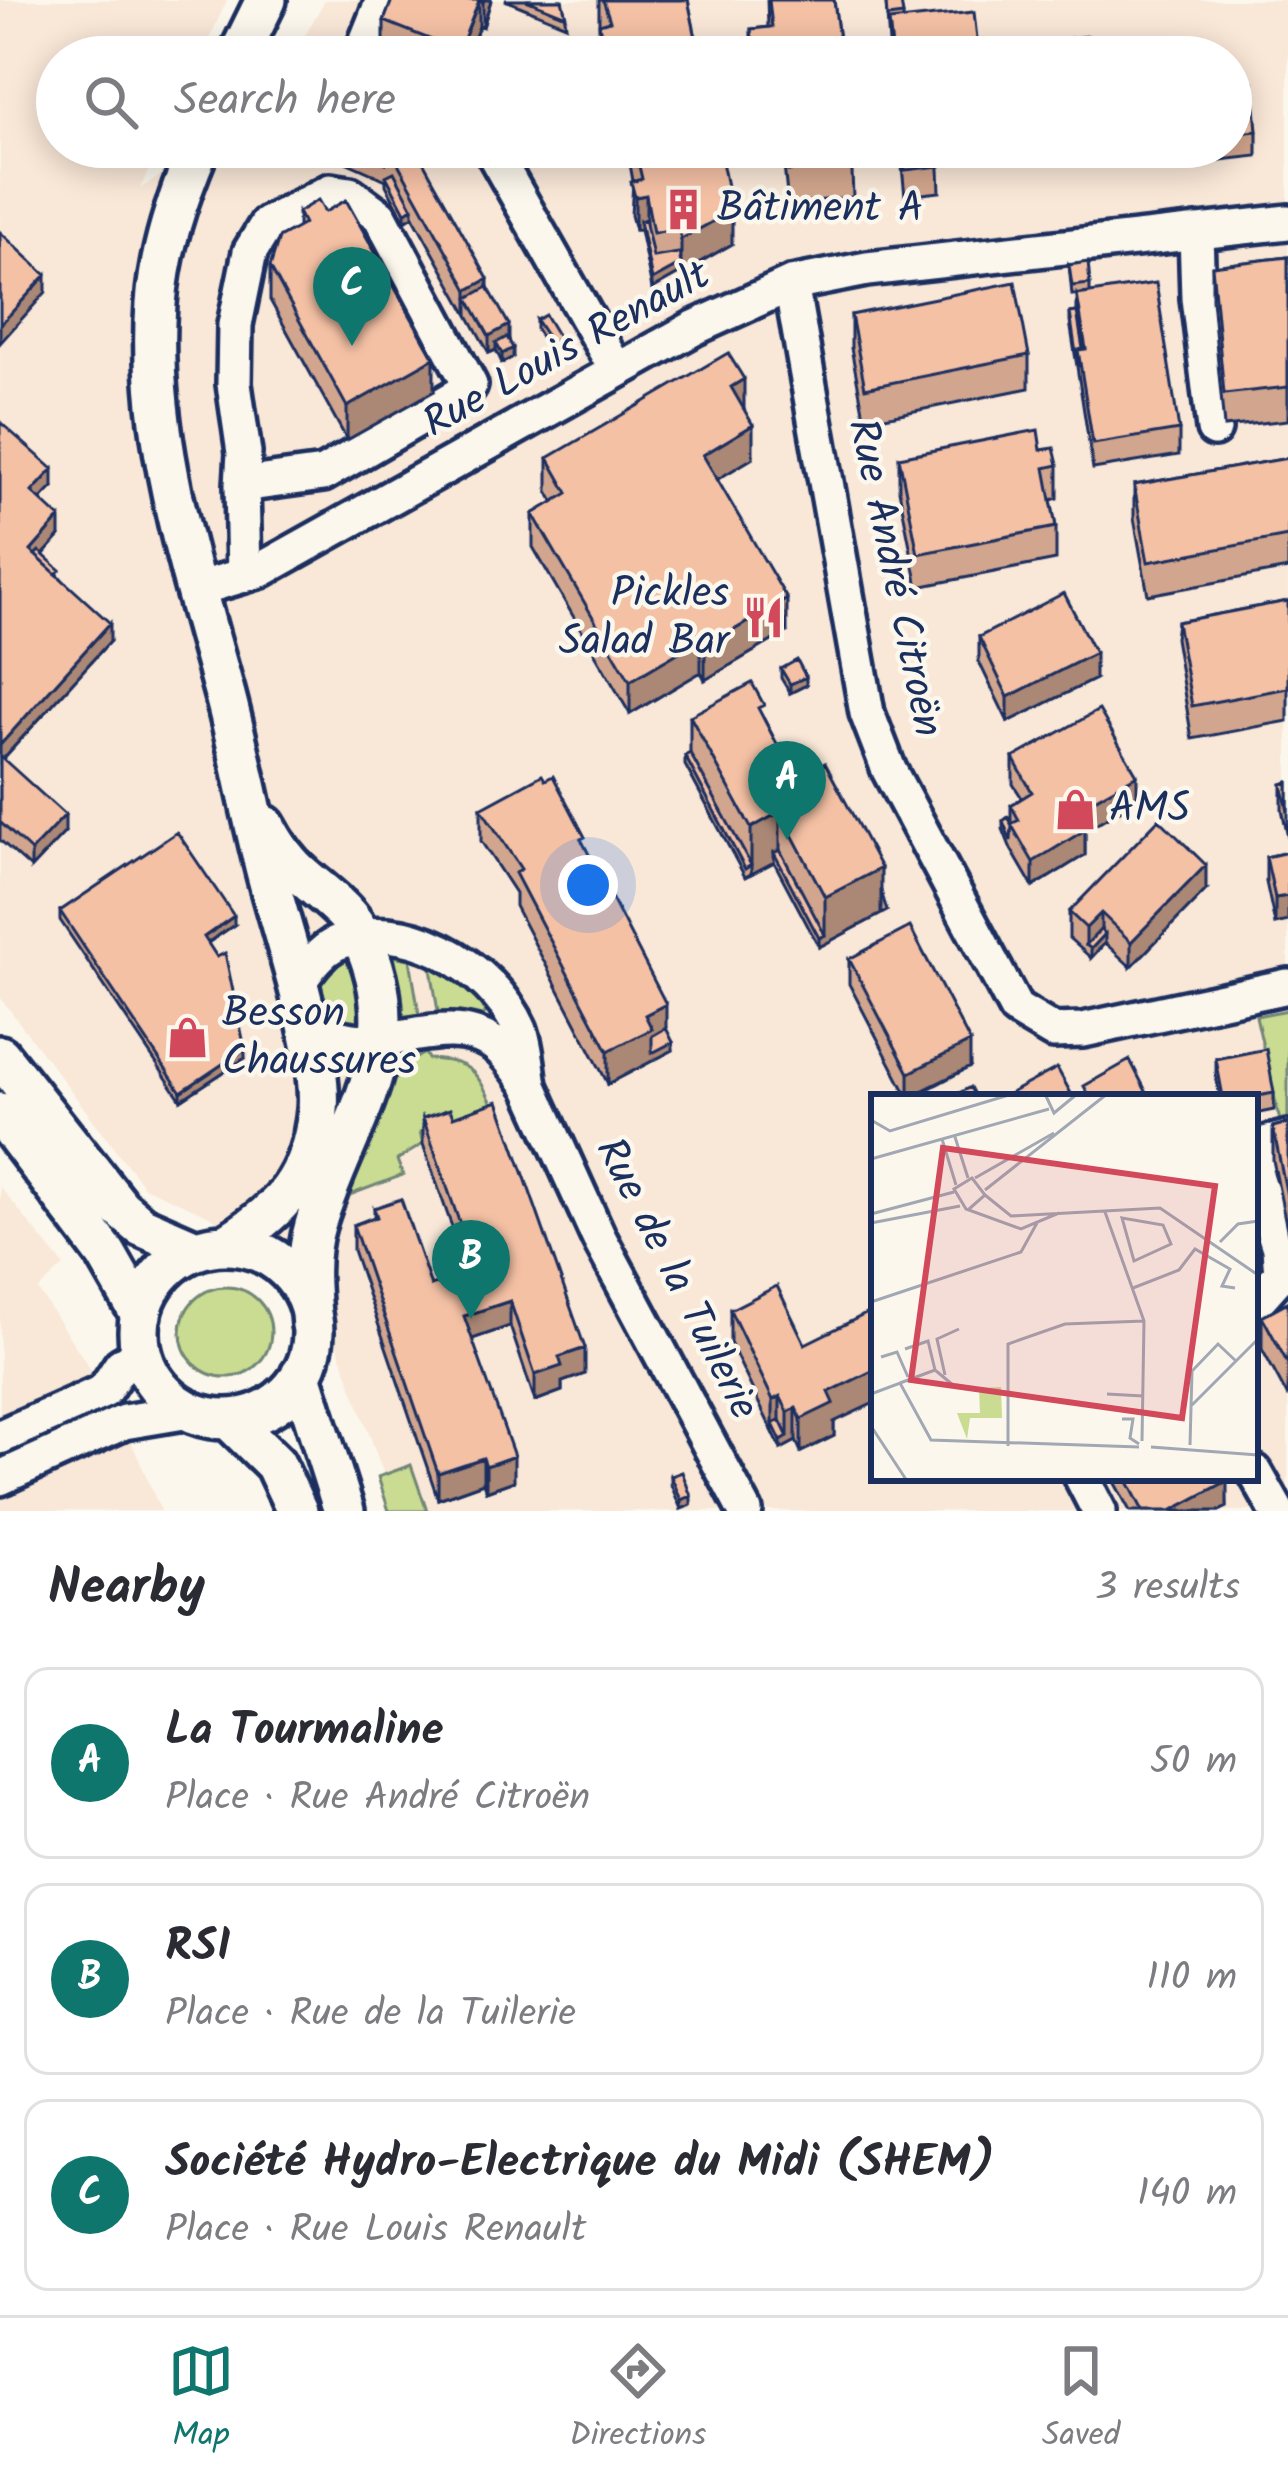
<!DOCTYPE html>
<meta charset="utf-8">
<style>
:root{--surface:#fff;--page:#f2f2f3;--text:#2b2b33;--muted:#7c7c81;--line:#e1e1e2;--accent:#0f766e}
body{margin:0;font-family:Kalam,sans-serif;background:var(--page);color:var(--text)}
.you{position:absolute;left:588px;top:885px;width:42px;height:42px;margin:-30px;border:9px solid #fff;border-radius:50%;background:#1a73e8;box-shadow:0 0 0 18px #1a73e833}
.badge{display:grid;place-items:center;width:78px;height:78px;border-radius:50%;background:var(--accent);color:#fff;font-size:39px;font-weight:700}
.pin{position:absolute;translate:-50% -99px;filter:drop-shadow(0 3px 6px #0008)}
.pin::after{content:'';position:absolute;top:63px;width:42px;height:36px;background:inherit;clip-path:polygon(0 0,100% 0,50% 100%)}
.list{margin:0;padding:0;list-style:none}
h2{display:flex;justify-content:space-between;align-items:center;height:156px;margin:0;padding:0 48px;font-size:51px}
h2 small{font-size:39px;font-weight:400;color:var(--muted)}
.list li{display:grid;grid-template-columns:78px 1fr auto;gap:36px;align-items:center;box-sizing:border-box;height:192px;margin:0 24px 24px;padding:0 24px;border:3px solid var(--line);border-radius:24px}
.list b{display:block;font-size:45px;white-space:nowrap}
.list p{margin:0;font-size:39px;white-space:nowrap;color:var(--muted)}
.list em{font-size:39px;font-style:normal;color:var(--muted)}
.icon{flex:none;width:66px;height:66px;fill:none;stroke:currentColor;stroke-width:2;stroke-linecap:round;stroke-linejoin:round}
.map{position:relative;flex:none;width:1288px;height:1511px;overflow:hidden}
.search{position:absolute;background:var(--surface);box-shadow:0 6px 30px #0003;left:36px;right:36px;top:36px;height:132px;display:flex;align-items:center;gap:30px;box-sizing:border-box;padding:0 42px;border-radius:66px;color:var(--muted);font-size:45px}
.sheet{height:804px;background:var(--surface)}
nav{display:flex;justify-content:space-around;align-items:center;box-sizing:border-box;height:168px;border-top:3px solid var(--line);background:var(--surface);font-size:33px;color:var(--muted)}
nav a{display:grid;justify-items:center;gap:6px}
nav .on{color:var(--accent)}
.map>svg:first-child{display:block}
</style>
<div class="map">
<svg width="1288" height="1511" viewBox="0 0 1288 1511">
<rect width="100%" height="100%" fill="#fbf7ec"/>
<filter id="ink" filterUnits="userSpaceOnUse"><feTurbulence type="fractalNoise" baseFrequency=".00833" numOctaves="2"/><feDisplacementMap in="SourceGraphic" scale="24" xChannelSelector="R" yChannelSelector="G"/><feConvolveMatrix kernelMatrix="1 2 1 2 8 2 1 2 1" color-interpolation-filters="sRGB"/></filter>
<g filter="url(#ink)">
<path fill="#f9e7d7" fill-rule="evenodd" d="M0,0H227L201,57H57V147H159L140,189L204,147H1231V57H293L325,0H1288V1511H397L326,1314L274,1259L210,1216L144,1187L0,997ZM874,1097H1255V1478H874Z
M0,1187L64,1266L38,1290L118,1411L161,1511H0Z"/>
<path fill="#c9dc91" stroke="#728678" stroke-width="3" d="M355,953L366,1030L326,1019L317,981L329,961Z
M379,954L410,959L420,1020L396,1025Z
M433,960L485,998C486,1009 487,1016 477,1022L439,1018L430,962Z
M1288,1010V1129L1282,1130L1256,1016Z
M425,1053L428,1059C472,1061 476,1071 495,1109L420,1132L423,1144L397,1160L403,1175L347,1196C360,1151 381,1073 425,1053Z
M181 1332a45 45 0 1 1 90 0a45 45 0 1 1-90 0Z
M411,1465L427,1511H389L378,1477Z"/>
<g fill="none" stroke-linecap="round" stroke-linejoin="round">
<defs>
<path id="minor" d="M360,57L383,0
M490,147L617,371
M330,191L350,194L380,216L470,385L459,395L323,474L242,485L244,453L234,384L235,325L250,252L267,224Z
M1196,232L1198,298L1214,429
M791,284L867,713L889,770L1016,1009L1053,1031L1083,1030L1288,986
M242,485L244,575
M197,589L261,570L694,328L791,284L867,269L1288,222
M297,984C308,970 318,953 335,944C401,912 493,966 520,1030C526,1046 527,1067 530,1085
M304,1017C365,1074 433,1005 493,1043C508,1053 520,1072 530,1086L599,1238L745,1511
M1255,1166L1268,1143L1288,1138
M1255,1172L1279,1248L1281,1274
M1255,1303L1281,1274
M0,1437L104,1391L121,1365L142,1353
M1255,1472L1277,1511
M0,1478L124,1422L190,1411
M1082,1478L1099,1511"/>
<path id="major" d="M238,57L266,0
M199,147C178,197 160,249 156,304C146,436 191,569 225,695C242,759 253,825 271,889C286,944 323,1056 318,1110C311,1179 281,1211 225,1245
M265,826C275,845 287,863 304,877C324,895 349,911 361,936C415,1047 346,1122 315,1225C305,1258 309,1292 312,1325
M0,1056L120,1208L141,1226L196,1250
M0,1113L106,1254L141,1315
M139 1332a87 87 0 1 1 174 0a87 87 0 1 1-174 0Z
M301,1375L344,1511
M229,1419L275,1464L297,1511"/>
</defs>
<use href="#minor" stroke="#1b2f5e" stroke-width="42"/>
<use href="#major" stroke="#1b2f5e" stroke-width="48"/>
<use href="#minor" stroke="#fbf7ec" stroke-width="33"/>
<use href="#major" stroke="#fbf7ec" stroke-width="39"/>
</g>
<path fill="#d2a68e" stroke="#1b2f5e" stroke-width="3" d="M392,0H491L483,27L479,26L467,57H412L384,46V21Z
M505,0H562L566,25Z
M599,0H688L700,57H599Z
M767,0H834L841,57H751V29L768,27Z
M886,3L903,15V20L979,57H890Z
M1231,84L1257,131V156L1176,165L1174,147H1231Z
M321,147H415L488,287L509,340L513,357L502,363L496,350L489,353L413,216L405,221L386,185V180L321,151Z
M627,147H719L732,244L652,289L640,230H635L631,215L633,181Z
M782,147H851L853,197L788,204Z
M900,147H938L940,192L905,196Z
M1045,147H1099V153L1047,159Z
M298,212L434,391L347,440L270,300V267L298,227Z
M1288,257V420L1224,427L1212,299V266Z
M1069,265L1090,284V293L1072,295Z
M1077,295L1179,430V455L1093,469L1070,322V313L1077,312Z
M851,315L1029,355V388L865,421L851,348Z
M536,320L559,347L551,352L536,329Z
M744,410L753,458L717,479L787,632L705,680L701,672L630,714L533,547V514L554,502L548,491V458Z
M0,422L53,487L40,500L60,536L43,555L110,641L3,759L65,832L31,868L0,840Z
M1041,450L1058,465V498L1051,500L1056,527V560L918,587L899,490V457Z
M1288,458V569L1148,595L1134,518V485Z
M1288,601V721L1192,739L1175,638L1177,622Z
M979,637L1095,679L1008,722L979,662Z
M781,669L806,685L790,693L781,678Z
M690,716L764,719L780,750L802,776L881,891L887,911L819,947L774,862L745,877L685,765V756L690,753Z
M1013,758L1137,800L1085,830V855L1033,887L1011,849L1003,829V821L1011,822V805L1022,798L1013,784Z
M1288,782V838L1282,809V784Z
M481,808L585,847L666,1028L673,1050L608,1084L515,906V893L481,841Z
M1288,852L1275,924L1266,882V857Z
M1206,890L1131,967L1105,943L1091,958L1069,938V912Z
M60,911L234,925L208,943L245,1058L181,1100L60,920Z
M849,959L970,1067L913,1097H908L849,984Z
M1216,1059L1274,1093V1110L1255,1114V1097H1220L1216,1076Z
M423,1118L585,1374L562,1382V1391L535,1401L510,1326L472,1339L514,1481L486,1491L483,1483L438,1499L353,1250V1225L374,1217V1208L431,1286L438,1283V1269L465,1274L468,1273L423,1144Z
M1288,1123V1234L1273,1160V1127Z
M1288,1302V1397L1262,1349V1316Z
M730,1310L834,1422V1436L801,1452L796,1441L781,1449L730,1343Z
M671,1476L691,1505L681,1509L671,1485Z
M1112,1478H1226L1227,1507L1219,1511H1130Z"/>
<path fill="#ab8774" stroke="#1b2f5e" stroke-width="3" d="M484,0H491L483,27V2Z
M479,1V26L467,57H459V51Z
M646,195V228L640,221V230H635V197Z
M413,208V216L405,221V212Z
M732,211V244L652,289V280L681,264V239Z
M46,275V292L0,343V325Z
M488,279V304L468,298V315V290Z
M509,325V342L496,343V350L489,353V336Z
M559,338V347L551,352V343Z
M513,348V357L502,363V354Z
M434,358V391L347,440V407Z
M744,379V412L731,387Z
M753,425V458L703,488V455Z
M53,469V487L32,509V492Z
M60,518V536L35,564L31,551Z
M787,599V632L705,680V647Z
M110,623V641L0,762V745Z
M701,639V672L630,714V681Z
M1095,653V679L1008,722V697Z
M806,677V685L790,693V684Z
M1137,775V800L1085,830V855L1033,887V862L1073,811Z
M780,812V859L774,853V862L751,874V828Z
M65,815V832L31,868V851Z
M1206,865V890L1131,967V942Z
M881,868V914L819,947V938L825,935V897Z
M1288,896V921L1275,924V898Z
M1101,913V938L1086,945V928Z
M234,916V925L204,945V937Z
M1105,934V943L1091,958V949Z
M666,1004V1037L673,1042V1050L608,1084V1051L645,1015Z
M970,1042V1067L909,1097V1073Z
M245,1049V1058L181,1100V1092Z
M510,1301V1326L464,1342V1316Z
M585,1348V1374L562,1382V1391L535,1401V1375L559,1357Z
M874,1370V1403L834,1422V1436L801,1452V1419L829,1392Z
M780,1396V1429L773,1424V1432V1400Z
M796,1408V1441L781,1449V1441L788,1437V1412Z
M514,1456V1481L486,1491V1466Z
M483,1458V1483L438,1499V1473Z
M1227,1481V1507L1219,1511H1171Z
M691,1496V1505L681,1509V1500Z"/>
<path fill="#f4c1a5" stroke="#1b2f5e" stroke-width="3" d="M392,0H484L483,2L479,1L459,51L384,21Z
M526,0H562L566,16Z
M603,0H688L700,57H617L613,39L602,40L599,24L610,21Z
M769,0H834L841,57H754L751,29L772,27Z
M901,2L903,15L887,17L886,3Z
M974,12L979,57H893L889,21Z
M1088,36L1090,57H1042L1040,42Z
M1253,82L1257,131L1231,134V84Z
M350,147H389V155L386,163Z
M389,147H415L488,279L468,290Z
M632,147H719L732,211L681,239L679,228L653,233L646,195L635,197L631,182L642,179L639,166H636Z
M785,147H851L853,164L788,171Z
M903,147H937L940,166L905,170Z
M394,172L413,208L405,212L386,176Z
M318,200L325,212L346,200L434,358L347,407L270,267L279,238L304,224L298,212Z
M645,219L653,257L679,253L681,264L652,280L640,221Z
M0,232L46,275L0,325Z
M1288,257V387L1224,394L1212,266Z
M1088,262L1090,284L1072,286L1069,265Z
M1015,282L1029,355L865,388L851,315Z
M1156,283L1179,430L1093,444L1078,350L1086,349L1077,295Z
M488,287L509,325L489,336L468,298Z
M1077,312L1083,349L1078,350V367L1070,313Z
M545,315L559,338L551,343L536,320Z
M507,337L513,348L502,354L496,343Z
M728,353L744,379L731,387L753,425L703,455L787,599L705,647L701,639L630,681L533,514L568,493L548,458Z
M0,422L53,469L32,492L60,518L31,551L110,623L0,745Z
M1038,430L1041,450L1054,448L1058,465L1045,468L1056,527L918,554L899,457Z
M1288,458V536L1148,562L1134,485Z
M39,551L60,570L56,574L35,555Z
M1064,593L1095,653L1008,697L979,637Z
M1288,601V688L1192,706L1177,622Z
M797,660L806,677L790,684L781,669Z
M752,683L764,705L758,708L780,750L787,747L802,776L825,763L881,868L825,897L780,812L751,828L690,716Z
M1099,710L1137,775L1073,811L1085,830L1033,862L1011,824L1019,820L1011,805L1032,792L1013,758Z
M690,753L751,865L745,869L685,756Z
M0,756L65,815L31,851L0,822Z
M542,775L545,780L553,776L585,837L581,839L666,1004L645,1015L652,1029L608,1051L515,873L521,869L481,808Z
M1288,782V812L1282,784Z
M1008,817L1012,824L1011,841L1003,821Z
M1159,819L1206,865L1131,942L1101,913L1086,928L1069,912Z
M177,832L234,916L204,937L217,957L225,953L245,1049L181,1092L60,911Z
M780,850L825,935L819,938L774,853Z
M1288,852V896L1275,898L1266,857Z
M910,927L970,1042L909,1073L849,959Z
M1101,929L1105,934L1091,949L1086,945Z
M666,1028L673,1042L652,1053V1036Z
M1266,1049L1274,1093L1252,1097H1223L1216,1059Z
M1130,1060L1149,1097H1090L1084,1086Z
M1057,1068L1073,1097H1003Z
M970,1087L975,1097H952Z
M498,1101L585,1348L559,1357L562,1366L535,1375L510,1301L464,1316L514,1456L486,1466L483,1458L438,1473L353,1225L377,1217L374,1208L401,1199L431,1286L442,1282L438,1269L461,1261L465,1274L476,1270L423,1118L450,1109L453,1117Z
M1288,1123V1201L1273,1127Z
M777,1286L805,1344L874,1310V1370L829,1392L834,1403L801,1419L796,1408L788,1412L780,1396L773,1400L730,1310Z
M1288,1302V1364L1262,1316Z
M780,1420L788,1437L781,1441L773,1424Z
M682,1472L691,1496L681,1500L671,1476Z
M1126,1478H1226L1227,1481L1171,1511H1143Z"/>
</g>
<defs>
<symbol id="building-bare" viewBox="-9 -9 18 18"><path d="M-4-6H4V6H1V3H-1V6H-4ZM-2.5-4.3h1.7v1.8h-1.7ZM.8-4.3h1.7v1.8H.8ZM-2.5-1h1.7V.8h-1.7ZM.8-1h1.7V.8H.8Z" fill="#d1495b" stroke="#fbf7ec" stroke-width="2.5" paint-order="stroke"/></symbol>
<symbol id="restaurant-bare" viewBox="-9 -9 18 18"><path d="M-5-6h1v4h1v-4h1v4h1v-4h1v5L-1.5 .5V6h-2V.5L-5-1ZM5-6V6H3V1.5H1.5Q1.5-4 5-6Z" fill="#d1495b" stroke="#fbf7ec" stroke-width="2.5" paint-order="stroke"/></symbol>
<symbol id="shop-bare" viewBox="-9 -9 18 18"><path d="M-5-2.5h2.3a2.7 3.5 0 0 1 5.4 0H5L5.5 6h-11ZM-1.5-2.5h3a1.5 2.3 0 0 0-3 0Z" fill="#d1495b" stroke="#fbf7ec" stroke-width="2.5" paint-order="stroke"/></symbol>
</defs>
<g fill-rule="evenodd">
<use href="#building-bare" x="654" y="180" width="59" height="59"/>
<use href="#restaurant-bare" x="734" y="588" width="59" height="59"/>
<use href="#shop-bare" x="1046" y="780" width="59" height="59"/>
<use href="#shop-bare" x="158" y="1008" width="59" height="59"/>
</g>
<g text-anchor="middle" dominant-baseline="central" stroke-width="9" stroke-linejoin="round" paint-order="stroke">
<g font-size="42" fill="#1b2f5e" stroke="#fbf7ec" text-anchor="start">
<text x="717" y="209">Bâtiment A</text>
<text x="729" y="594" text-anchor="end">Pickles<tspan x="729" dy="48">Salad Bar</tspan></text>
<text x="1109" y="809">AMS</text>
<text x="222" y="1014">Besson<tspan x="222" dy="48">Chaussures</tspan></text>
</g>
<g font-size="42" fill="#1b2f5e" stroke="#fbf7ec">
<text transform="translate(567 350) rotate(-29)">Rue Louis Renault</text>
<text transform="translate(894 578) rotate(78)">Rue André Citroën</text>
<text transform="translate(676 1279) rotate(63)">Rue de la Tuilerie</text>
</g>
</g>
<g transform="translate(871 1094)">
<rect width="387" height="387" fill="#fbf7ec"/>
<path d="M130,293L131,324H99L96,345L86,319H109L108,294Z" fill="#c9dc91"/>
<path fill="none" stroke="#a1a7b3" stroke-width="3" d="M174,0L183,19L206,0M0,26L19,37L141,0M84,43L97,84M71,45L85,91M0,65L178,15M104,84L183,39M114,96L236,0M114,101L140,122L289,114L387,181M98,115L114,101L101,84L83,95L95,115L150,135L188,119M234,118L273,227L271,347M0,120L83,98M251,124L292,131L300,150L263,167ZM0,129L89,112M349,148L367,130L387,127M262,194L308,176L324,155L359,175L351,192L364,194M0,208L150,158L166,129M34,255L57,247L64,276M10,263L26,258L37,283M74,281L66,245L88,235M29,289L64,276L82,291M0,300L29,289L60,346L268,353M236,300L272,302M321,311L387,245M251,325H262L259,344L268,350M0,332L36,387M319,351L321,277L347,250L366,268M137,352V250L194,230L273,227M280,353L387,361"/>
<path fill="#d1495b" fill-opacity="0.15" stroke="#d1495b" stroke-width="6" d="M72,54L344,92L311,324L40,286Z"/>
<rect width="387" height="387" fill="none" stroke="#1b2f5e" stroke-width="6"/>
</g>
</svg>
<div class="you"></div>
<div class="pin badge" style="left:787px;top:840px">A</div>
<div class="pin badge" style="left:471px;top:1319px">B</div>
<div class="pin badge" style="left:352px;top:346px">C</div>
<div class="search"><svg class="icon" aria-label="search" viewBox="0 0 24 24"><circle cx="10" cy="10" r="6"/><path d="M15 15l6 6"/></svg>Search here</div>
</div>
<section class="sheet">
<h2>Nearby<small>3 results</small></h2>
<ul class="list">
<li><span class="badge">A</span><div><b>La Tourmaline</b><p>Place · Rue André Citroën</p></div><em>50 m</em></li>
<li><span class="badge">B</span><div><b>RSI</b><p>Place · Rue de la Tuilerie</p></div><em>110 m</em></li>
<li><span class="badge">C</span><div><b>Société Hydro-Electrique du Midi (SHEM)</b><p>Place · Rue Louis Renault</p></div><em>140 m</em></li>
</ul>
</section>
<nav>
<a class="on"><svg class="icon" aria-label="map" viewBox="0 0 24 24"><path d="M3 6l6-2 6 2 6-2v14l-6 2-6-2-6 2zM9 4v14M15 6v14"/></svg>Map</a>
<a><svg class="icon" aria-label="directions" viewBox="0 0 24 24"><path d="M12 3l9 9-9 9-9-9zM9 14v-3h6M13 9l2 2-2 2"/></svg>Directions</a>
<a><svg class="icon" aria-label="saved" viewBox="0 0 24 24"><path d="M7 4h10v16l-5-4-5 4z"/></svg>Saved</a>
</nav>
